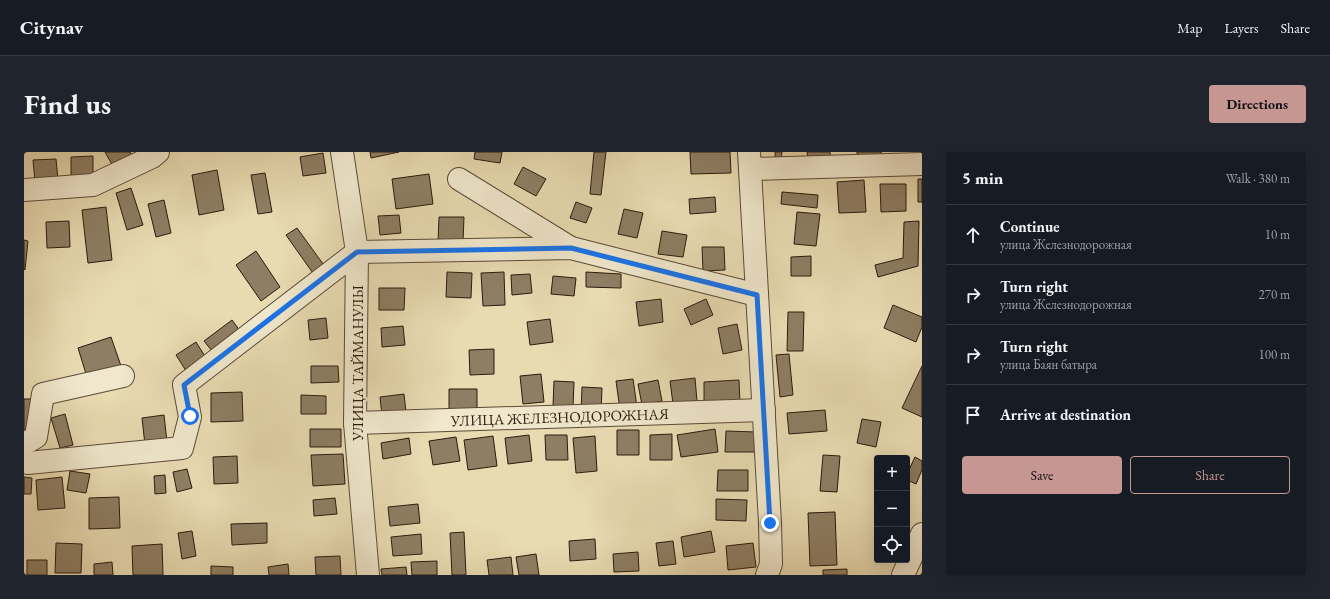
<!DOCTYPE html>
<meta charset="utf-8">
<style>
:root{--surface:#171b24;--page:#20242c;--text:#f1f3f6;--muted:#9ea1a6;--line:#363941;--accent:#c59692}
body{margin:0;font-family:"EB Garamond",serif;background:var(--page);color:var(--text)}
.controls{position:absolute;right:12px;bottom:12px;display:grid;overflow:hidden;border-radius:4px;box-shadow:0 4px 16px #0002}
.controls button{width:36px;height:36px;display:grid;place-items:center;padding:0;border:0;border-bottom:1px solid var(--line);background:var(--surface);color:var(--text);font:20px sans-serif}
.stop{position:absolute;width:12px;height:12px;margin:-9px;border:3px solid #1a73e8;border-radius:50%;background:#fff}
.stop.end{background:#1a73e8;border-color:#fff;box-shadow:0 1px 4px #0008}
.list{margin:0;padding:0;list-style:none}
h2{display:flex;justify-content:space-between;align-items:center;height:52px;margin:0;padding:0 16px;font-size:17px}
h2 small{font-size:13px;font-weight:400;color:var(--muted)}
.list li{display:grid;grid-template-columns:26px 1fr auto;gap:12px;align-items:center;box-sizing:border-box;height:60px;padding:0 16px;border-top:1px solid var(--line)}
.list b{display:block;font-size:15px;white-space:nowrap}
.list p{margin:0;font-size:13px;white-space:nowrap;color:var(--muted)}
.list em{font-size:13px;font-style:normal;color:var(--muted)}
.actions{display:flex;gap:8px;padding:12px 16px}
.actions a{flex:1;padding:9px 0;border:1px solid var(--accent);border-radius:4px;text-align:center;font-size:14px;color:var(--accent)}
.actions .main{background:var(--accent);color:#111}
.icon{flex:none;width:22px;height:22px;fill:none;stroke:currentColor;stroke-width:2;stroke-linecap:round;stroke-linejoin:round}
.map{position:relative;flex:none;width:898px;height:423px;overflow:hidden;border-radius:4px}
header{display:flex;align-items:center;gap:24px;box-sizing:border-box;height:56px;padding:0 20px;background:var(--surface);border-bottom:1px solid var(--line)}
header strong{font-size:19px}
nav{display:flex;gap:22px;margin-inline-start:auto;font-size:14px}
.intro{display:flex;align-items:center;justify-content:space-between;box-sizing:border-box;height:96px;padding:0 24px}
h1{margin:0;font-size:28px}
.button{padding:10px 18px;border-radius:4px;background:var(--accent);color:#111;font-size:14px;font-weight:700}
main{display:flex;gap:24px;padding:0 24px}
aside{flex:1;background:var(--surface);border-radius:4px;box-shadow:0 4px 16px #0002}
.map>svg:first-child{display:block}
</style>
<header>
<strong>Citynav</strong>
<nav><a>Map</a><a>Layers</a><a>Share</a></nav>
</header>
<div class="intro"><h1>Find us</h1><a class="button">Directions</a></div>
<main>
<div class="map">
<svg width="898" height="423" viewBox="0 0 898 423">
<rect width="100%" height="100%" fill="#e8dab1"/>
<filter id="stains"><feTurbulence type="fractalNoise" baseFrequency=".005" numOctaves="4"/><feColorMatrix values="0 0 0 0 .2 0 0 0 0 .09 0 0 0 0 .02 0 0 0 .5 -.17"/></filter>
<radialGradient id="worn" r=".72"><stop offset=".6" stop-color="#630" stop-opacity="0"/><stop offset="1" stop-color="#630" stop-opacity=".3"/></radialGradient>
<path fill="#8e7e63" stroke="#2c1b0e" d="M81,0H106L110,7L91,18Z
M346,0H375L347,6Z
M451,0H478L476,11L450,7Z
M570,0H582L577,43L566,42Z
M666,0H706L707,21L667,22Z
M751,0H758L757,8L784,7L783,0H806L807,10L752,14Z
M833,0H857L858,3L833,5Z
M299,1L302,21L279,24L276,5Z
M69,4V30H47V5Z
M32,7L34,28L11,30L9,8Z
M499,15L522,27L512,44L490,32Z
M193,18L200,58L175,63L168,23Z
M241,21L248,60L234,62L227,23Z
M405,22L409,52L372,57L368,27Z
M894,27H898V50H894Z
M840,28L842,60L815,61L813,30Z
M856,32H882V59L857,60Z
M107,36L119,73L103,78L92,41Z
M758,40L794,43L793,56L757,52Z
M691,45L692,60L666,62L665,47Z
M140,48L147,81L132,85L124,52Z
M552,50L568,56L562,71L546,66Z
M82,55L88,108L64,111L58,58Z
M600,57L619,61L613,86L594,82Z
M773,60L796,62L792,94L770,92Z
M375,63L377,81L356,83L354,64Z
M415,65H440L439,90H414Z
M45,69L46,95L23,96L22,70Z
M895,69L894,114L854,125L851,113L879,106L880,70Z
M273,76L302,116L291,124L262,83Z
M638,79L663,83L659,105L634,102Z
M0,88L4,89L1,118L0,117Z
M678,95H700L701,118L679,119Z
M232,99L256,135L237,149L212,113Z
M787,104V124H767V105Z
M423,120L448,121L447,146L422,145Z
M480,120L481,153L459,154L457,121Z
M562,120L597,122V136L562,135Z
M506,122L508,141L488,143L487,123Z
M529,124L552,126L550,144L527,142Z
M355,136H381L380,158H355Z
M637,147L639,170L615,174L612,150Z
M682,147L689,163L667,173L660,157Z
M869,153L898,165V175L892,190L860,176Z
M764,160H780L779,199H763Z
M302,166L304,186L286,188L284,168Z
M526,167L529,190L506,193L503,170Z
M208,168L219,183L192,204L180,189Z
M713,172L718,198L699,202L694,176Z
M379,174L381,193L358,195L357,176Z
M87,185L97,214L63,225L54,196Z
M172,190L184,209L164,222L152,203Z
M470,197V222L446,223L445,198Z
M765,202L769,243L756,245L752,203Z
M287,214H314L315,230L287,231Z
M898,214V265L878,256Z
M517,222L520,250L499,252L496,224Z
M671,226L673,249L649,252L646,229Z
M609,227L613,255L596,258L592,229Z
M634,228L638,249L618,253L614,232Z
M715,228L716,252L680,253V230Z
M530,229L550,230L549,255L529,254Z
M558,235L578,236L577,261L557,260Z
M425,237H453V261H425Z
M218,240L219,269L187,270V241Z
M380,242L382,260L358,264L356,245Z
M277,243L302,244V262H277Z
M0,247H10L7,279L0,278Z
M801,258L803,279L765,282L763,261Z
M41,262L49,293L36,296L27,266Z
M140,263L143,290L121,293L118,266Z
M838,267L857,270L852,295L833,291Z
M286,277H317V295H286Z
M691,277L694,300L657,305L653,283Z
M593,278H615V303H593Z
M702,279L732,280V300H701Z
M648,282V308H626V283Z
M505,283L508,309L484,312L481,286Z
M521,283H543L544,308H522Z
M469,284L473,314L444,318L440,288Z
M571,284L573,319L552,321L549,286Z
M432,285L436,309L409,313L405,289Z
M385,286L387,302L359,307L357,291Z
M319,302L321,332L289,334L287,303Z
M799,303L816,304L813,340L796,339Z
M213,304L214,331L190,332L189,305Z
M891,305L898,309V318L892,332L883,328V322Z
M163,317L168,336L153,340L149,320Z
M694,318H724V339H693Z
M46,319L66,322L62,341L43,338Z
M141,323L142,341L131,342L130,324Z
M0,325L8,326L7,342H0Z
M38,325L41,356L14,358L12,328Z
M95,345L96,376L65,377V346Z
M311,346L313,362L290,364L289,348Z
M692,347L723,348L722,369L692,368Z
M394,352L396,371L366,374L364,355Z
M811,360L813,413L786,414L784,361Z
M243,371V391L208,393L207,372Z
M168,379L172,404L158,407L154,381Z
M687,379L691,400L660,405L657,385Z
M440,380L442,423H428L426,381Z
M397,382L398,402L369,404L367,385Z
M571,387L572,407L546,409L545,389Z
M649,389L652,412L635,414L632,391Z
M32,391L58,392L57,421H31Z
M729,391L732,415L704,418L702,394Z
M138,392L139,423H109L108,394Z
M614,400L615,419L590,420L589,402Z
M512,402L515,423H495L492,405Z
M316,404L317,423H292L291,405Z
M487,405L489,423H465L463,408Z
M3,408H23V423H3Z
M413,409V423H388L387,410Z
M88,410L89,423H70V412Z
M264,412L265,423H245L244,415Z
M187,414L209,415V423H187Z
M382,415L383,423H358L357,417Z
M823,417V423H799V418Z"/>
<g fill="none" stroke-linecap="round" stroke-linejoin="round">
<defs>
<g id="minor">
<path d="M318,0L333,100L331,271L344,423"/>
<path d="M725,0L746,371L747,412L743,423"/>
<path d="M726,17L898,12"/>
<path d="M435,27L547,96"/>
<path d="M0,38L69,33L128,5L134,0"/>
<path id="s1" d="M331,271L740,258"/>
<path d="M0,292L12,285L19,242L99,224"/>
<path d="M0,310L4,311L158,296L166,265L160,233L333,100L547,96L733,143"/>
<path d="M879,423L898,382"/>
</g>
</defs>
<use href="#minor" stroke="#5b4b37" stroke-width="24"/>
<use href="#minor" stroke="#f0e7cc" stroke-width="22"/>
</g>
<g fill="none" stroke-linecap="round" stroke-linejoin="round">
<path stroke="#1a73e8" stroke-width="5" d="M166,264L160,233L333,100L547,96L733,143L746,371"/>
</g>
<g text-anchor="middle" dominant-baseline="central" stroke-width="3.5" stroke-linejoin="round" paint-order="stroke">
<g font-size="15" fill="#2c1b0e" stroke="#f0e7cc">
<text transform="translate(333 211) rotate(-90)">УЛИЦА ТАЙМАНУЛЫ</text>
<text stroke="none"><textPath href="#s1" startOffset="205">УЛИЦА ЖЕЛЕЗНОДОРОЖНАЯ</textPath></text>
</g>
</g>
<rect width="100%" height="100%" filter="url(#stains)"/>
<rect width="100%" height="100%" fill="url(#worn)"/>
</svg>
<div class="controls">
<button>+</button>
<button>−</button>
<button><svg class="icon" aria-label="locate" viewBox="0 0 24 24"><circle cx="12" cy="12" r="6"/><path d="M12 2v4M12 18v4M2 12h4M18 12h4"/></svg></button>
</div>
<div class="stop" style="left:166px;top:264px"></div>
<div class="stop end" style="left:746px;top:371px"></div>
</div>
<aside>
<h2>5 min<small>Walk · 380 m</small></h2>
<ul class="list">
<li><svg class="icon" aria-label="ahead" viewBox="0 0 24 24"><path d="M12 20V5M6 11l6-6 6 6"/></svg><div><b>Continue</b><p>улица Железнодорожная</p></div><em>10 m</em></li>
<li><svg class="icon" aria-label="right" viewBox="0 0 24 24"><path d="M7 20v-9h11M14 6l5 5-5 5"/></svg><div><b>Turn right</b><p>улица Железнодорожная</p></div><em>270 m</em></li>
<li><svg class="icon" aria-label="right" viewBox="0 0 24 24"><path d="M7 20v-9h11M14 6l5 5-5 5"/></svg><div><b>Turn right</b><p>улица Баян батыра</p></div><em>100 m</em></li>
<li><svg class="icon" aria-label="arrive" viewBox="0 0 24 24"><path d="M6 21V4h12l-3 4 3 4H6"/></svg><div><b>Arrive at destination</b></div></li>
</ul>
<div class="actions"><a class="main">Save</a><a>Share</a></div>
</aside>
</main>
